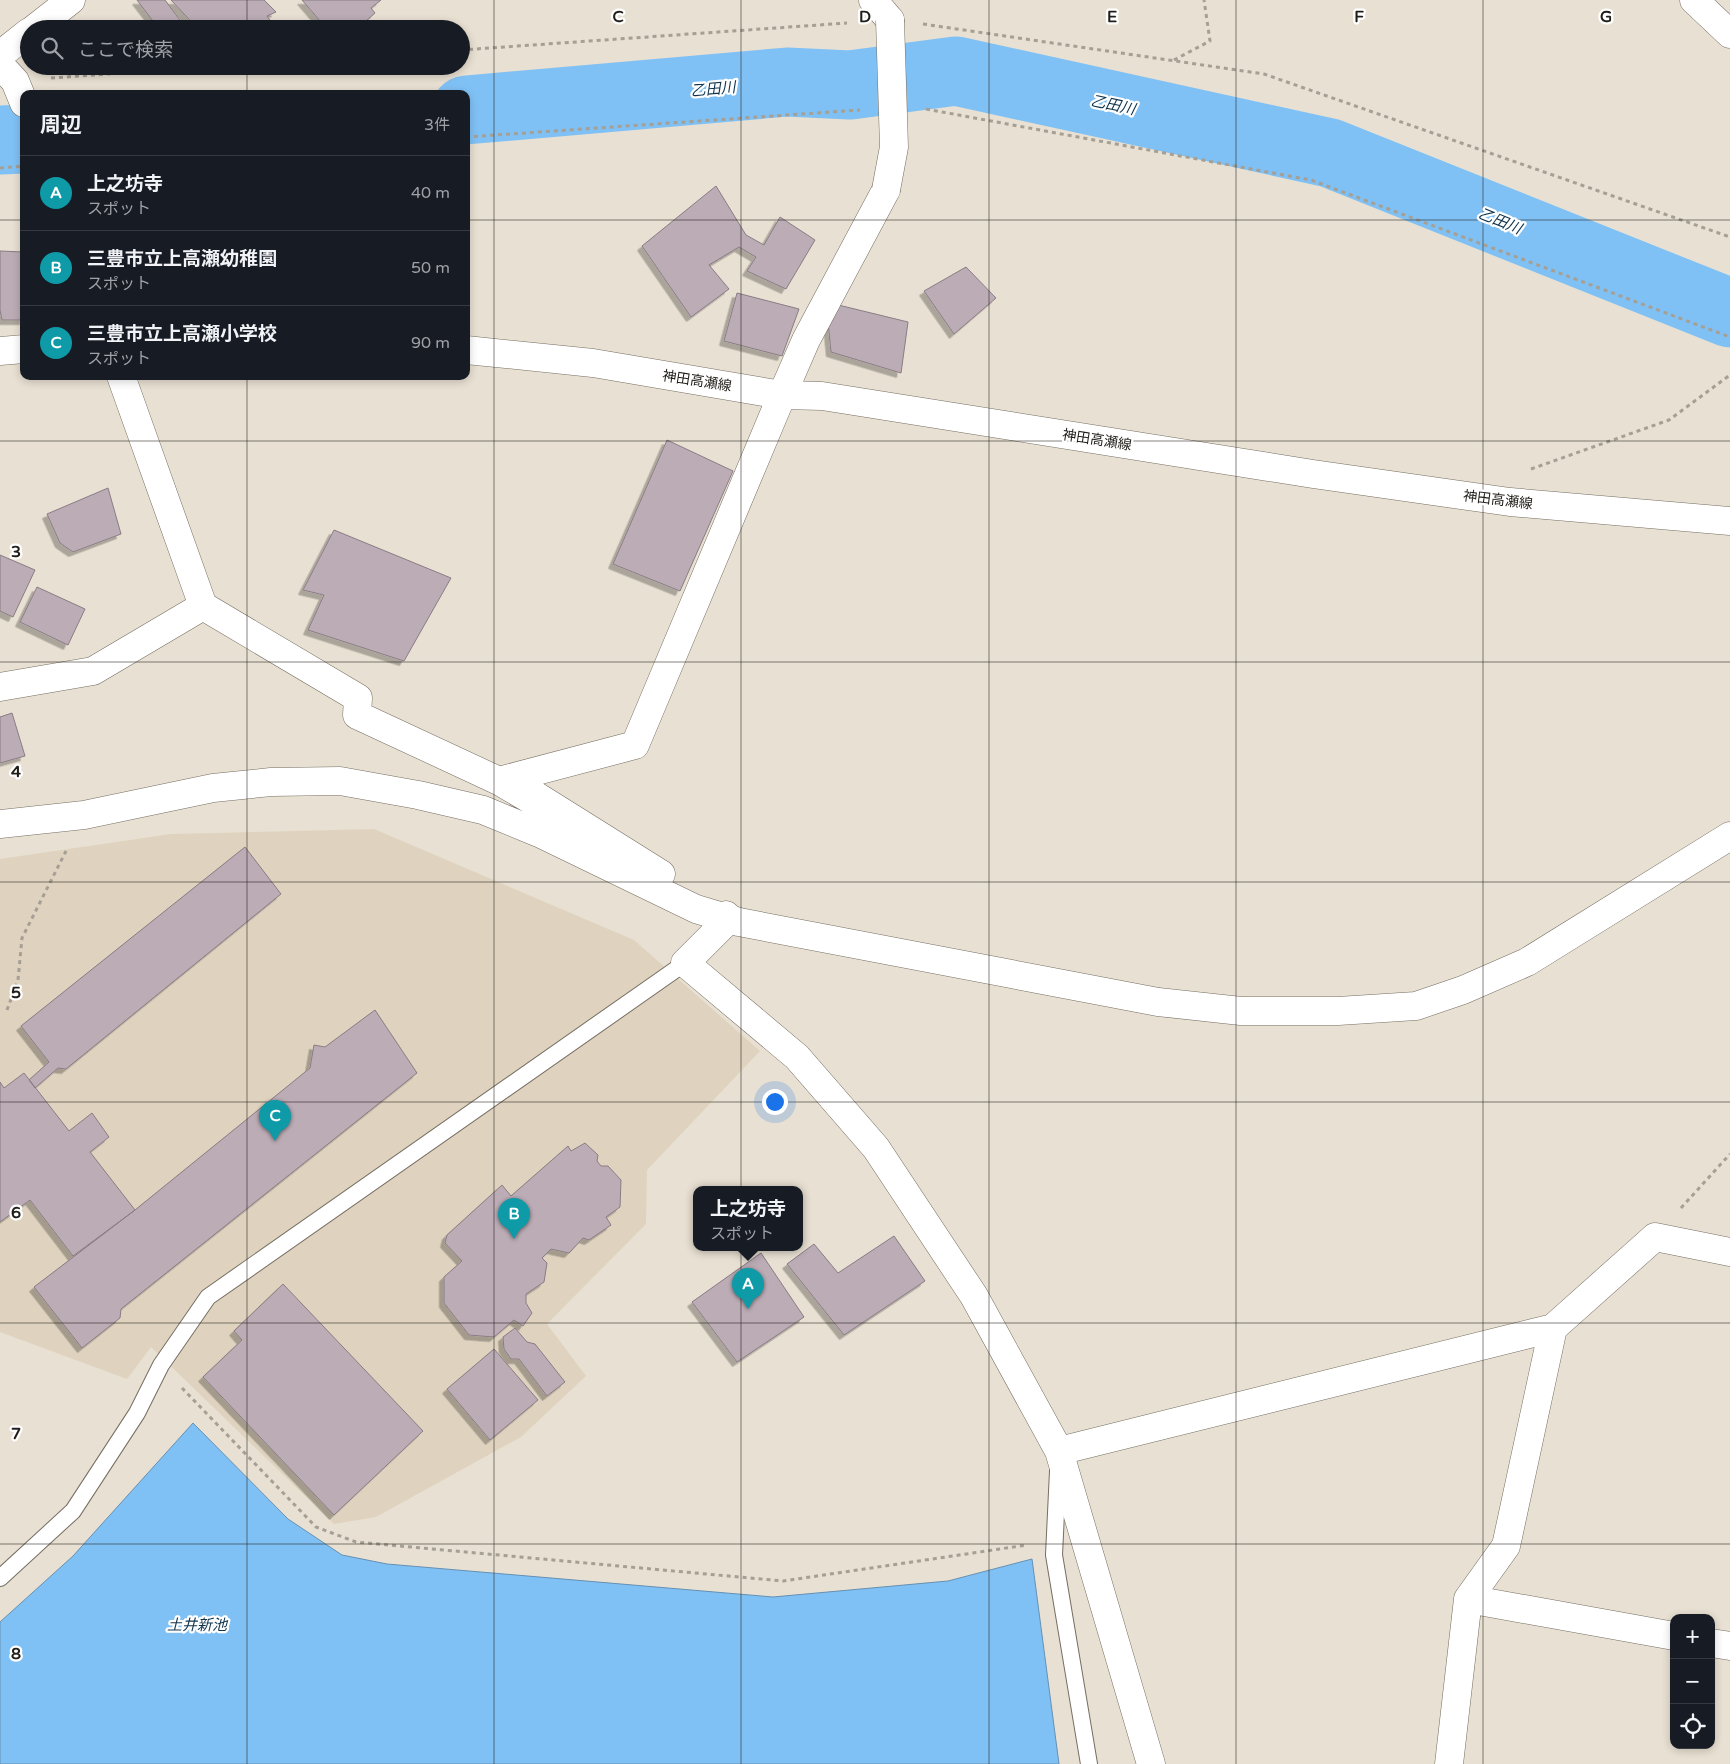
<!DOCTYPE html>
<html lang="ja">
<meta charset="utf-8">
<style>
:root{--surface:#171b24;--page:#20242c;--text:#f1f3f6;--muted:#9ea1a6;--line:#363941;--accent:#6661da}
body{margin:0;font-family:"Varela Round","Noto Sans JP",sans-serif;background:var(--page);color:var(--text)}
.controls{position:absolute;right:15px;bottom:15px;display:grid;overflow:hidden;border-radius:10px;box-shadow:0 2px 8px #0003}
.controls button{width:45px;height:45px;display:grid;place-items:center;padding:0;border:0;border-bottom:1px solid var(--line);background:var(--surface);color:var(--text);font:25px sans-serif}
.you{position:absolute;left:774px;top:1101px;width:18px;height:18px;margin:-12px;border:4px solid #fff;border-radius:50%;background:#1a73e8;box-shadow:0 0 0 8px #1a73e833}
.badge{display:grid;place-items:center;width:32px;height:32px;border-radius:50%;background:var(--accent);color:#fff;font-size:16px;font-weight:700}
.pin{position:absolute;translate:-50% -41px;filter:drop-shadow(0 1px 2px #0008)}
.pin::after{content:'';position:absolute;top:26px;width:18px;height:15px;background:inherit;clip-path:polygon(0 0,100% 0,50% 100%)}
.popup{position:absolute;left:693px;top:1186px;width:110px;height:65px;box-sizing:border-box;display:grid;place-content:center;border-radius:10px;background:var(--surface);filter:drop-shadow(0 1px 4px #0005);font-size:16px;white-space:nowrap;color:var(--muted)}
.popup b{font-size:19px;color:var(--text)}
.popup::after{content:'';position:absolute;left:50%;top:100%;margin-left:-10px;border:10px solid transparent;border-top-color:var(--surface)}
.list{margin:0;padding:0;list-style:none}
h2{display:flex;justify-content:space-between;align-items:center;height:65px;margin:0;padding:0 20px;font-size:21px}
h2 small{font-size:16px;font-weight:400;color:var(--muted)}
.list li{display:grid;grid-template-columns:32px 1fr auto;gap:15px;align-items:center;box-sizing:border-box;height:75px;padding:0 20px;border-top:1px solid var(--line)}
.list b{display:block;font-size:19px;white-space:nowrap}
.list p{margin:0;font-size:16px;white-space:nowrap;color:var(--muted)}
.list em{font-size:16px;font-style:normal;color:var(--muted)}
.icon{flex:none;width:28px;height:28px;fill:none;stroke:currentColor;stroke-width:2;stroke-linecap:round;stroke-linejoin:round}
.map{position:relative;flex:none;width:1730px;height:1764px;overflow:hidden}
.search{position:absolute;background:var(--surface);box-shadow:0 2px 8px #0003;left:20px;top:20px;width:450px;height:55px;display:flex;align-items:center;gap:12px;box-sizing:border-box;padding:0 18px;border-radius:28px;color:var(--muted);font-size:19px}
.panel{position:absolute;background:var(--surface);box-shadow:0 2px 8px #0003;left:20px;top:90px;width:450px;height:290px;border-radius:10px}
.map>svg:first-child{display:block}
</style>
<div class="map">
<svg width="1730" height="1764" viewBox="0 0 1730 1764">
<defs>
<filter id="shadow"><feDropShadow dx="-4.5" dy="4.5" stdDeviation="0" flood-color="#0004"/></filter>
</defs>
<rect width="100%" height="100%" fill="#e8e0d2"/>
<path fill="#dfd3bf" d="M374,829L634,940L760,1051L647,1170L646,1224L547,1324L586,1376L521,1437L376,1517L334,1524L151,1347L127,1379L0,1332V859L171,834Z"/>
<path fill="#80c1f5" stroke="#6490b3" d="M193,1423L288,1519L342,1555L387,1564L773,1597L948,1581L1032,1559L1059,1764H0V1622L73,1556Z"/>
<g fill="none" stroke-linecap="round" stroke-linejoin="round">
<path stroke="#80c1f5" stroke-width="69" d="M466,110L787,82L850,85L956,71L1330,153L1730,313
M0,140L24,139"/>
</g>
<path fill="#bbacb5" stroke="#8a7c84" filter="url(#shadow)" d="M137,0H165L185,27L159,29Z
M171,0H264L276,12L267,16L276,29H198Z
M302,0H381L371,8L375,13L357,29H327Z
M716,186L746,235L764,245L780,217L815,240L786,289L747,271L756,257L739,247L709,265L729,289L691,317L642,246Z
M0,251L24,252V320H2L0,310Z
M966,267L996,298L954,334L924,291Z
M737,293L799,309L782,356L724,341Z
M826,302L908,322L901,373L831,352Z
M667,440L733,471L680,591L613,564Z
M108,488L121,534L73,552L60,543L47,514Z
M334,530L451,578L404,661L308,630L324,595L303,590Z
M0,555L35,570L13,617L0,611Z
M37,587L85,609L68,645L20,622Z
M12,713L25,756L0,763V717Z
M245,847L281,894L66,1069L58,1068L35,1088L29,1080L49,1062L21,1026Z
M375,1010L417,1073L121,1309L120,1318L82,1348L34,1287L135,1210L310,1068L314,1045L325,1047Z
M24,1073L69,1131L92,1113L109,1137L90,1152L135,1210L73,1256L30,1200L0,1222V1082L4,1088Z
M585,1143L598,1155L597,1161L601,1166H608L621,1180L620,1207L606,1217L611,1225L589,1240L583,1238L569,1253L551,1249L542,1258L547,1263L544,1282L526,1294V1303L532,1313L523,1326L514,1320L494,1337L469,1335L444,1303V1277L462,1261L445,1243L447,1235L502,1185L511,1196L568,1146L571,1151Z
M894,1236L925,1281L844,1335L787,1264L814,1244L838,1273Z
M761,1253L804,1317L737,1362L692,1302Z
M283,1284L423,1431L334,1515L203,1377L242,1340L234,1331Z
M515,1328L527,1342L535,1344L565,1382L547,1396L519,1359H511L504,1349L503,1337Z
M494,1349L538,1400L490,1440L447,1389Z"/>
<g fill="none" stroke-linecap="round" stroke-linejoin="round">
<defs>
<path id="lane" d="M1058,1471L1054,1555L1089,1764
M0,1578L73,1511L137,1413L161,1365L208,1297L685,963"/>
<path id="street" d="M873,0L890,20
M1694,0L1730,34
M34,29L71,0
M0,55L29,32
M0,65L15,81L24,103
M121,376L203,606L358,698L357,715L499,781L527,790L661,874
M0,687L93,671L203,606
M499,781L633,860
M499,781L635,745L782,395L806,340L886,190
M0,824L84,815L213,788L271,782L340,781L418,795L483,810L539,833L696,909L739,922L1158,1002L1241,1011H1338L1416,1006L1463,990L1527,962L1730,836
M726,915L729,919L685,963L797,1057L876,1148L974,1296L1059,1451L1151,1764
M1059,1451L1553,1328
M1468,1599L1674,1636
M1711,1643L1730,1646
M1449,1764L1468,1599L1506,1546L1553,1328L1655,1237L1730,1252"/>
<path id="secondary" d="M466,350L593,363L782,395L822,396L1313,474L1510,502L1730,521
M0,351L24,349"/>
</defs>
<use href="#lane" stroke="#756e62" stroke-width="18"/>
<use href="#street" stroke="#756e62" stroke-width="29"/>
<use href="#secondary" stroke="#756e62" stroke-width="29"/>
<path stroke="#a59f94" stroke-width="3" stroke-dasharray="4 4" stroke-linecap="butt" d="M923,24L1264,74L1730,237
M461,50L847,23
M1174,60L1210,41L1204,0
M51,78L224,66
M926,109L1311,180L1730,337
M466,137L860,110
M0,168L24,166
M1531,469L1669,420L1730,375
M7,1010L18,980L22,938L66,851
M1681,1208L1730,1154
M182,1388L316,1527L356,1542L783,1581L1027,1545"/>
<use href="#lane" stroke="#fff" stroke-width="16"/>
<use href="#street" stroke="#fff" stroke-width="28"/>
<use href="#secondary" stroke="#fff" stroke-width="28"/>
<defs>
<path id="street-bridge" d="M886,190L894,147L890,20"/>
</defs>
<use href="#street-bridge" stroke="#756e62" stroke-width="29" stroke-linecap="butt"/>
<use href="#street-bridge" stroke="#fff" stroke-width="28"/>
</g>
<path fill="none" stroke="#211e19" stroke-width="1" stroke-opacity="0.55" d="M247,0V29M494,0V1764M741,0V1764M989,0V1764M1236,0V1764M1483,0V1764M247,66V94M0,220H24M466,220H1730M247,376V1764M0,441H1730M0,662H1730M0,882H1730M0,1102H1730M0,1323H1730M0,1544H1730"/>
<g text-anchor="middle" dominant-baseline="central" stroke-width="4.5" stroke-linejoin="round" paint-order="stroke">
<g font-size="14" fill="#211e19" stroke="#fff">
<text transform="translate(697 381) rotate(9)">神田高瀬線</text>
<text transform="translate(1097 440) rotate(9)">神田高瀬線</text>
<text transform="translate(1498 500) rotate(7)">神田高瀬線</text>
</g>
<g font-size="15" font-style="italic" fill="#0f334c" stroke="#fff">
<text transform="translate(713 89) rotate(-5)">乙田川</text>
<text transform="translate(1113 105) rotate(12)">乙田川</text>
<text transform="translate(1500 221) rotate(22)">乙田川</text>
<text x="197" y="1625">土井新池</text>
</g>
</g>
<g font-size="16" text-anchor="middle" font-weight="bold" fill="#211e19" stroke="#fff" stroke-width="4.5" stroke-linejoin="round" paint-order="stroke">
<text x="618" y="22">C</text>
<text x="865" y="22">D</text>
<text x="1112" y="22">E</text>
<text x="1359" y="22">F</text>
<text x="1606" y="22">G</text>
<text x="16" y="557">3</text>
<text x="16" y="777">4</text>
<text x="16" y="998">5</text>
<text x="16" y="1218">6</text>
<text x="16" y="1439">7</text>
<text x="16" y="1659">8</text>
</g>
</svg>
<div class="controls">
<button>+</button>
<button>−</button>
<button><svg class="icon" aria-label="locate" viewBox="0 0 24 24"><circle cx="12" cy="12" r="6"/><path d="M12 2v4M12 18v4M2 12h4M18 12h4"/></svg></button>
</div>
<div class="you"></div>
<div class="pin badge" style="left:748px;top:1309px;background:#0f9aa8">A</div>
<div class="popup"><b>上之坊寺</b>スポット</div>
<div class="pin badge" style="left:514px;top:1239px;background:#0f9aa8">B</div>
<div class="pin badge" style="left:275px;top:1141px;background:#0f9aa8">C</div>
<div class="search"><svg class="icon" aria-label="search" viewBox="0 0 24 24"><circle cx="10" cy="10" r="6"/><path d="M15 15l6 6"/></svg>ここで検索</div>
<section class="panel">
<h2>周辺<small>3件</small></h2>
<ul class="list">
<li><span class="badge" style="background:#0f9aa8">A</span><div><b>上之坊寺</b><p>スポット</p></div><em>40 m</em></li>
<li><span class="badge" style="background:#0f9aa8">B</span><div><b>三豊市立上高瀬幼稚園</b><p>スポット</p></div><em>50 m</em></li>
<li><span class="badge" style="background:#0f9aa8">C</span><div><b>三豊市立上高瀬小学校</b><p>スポット</p></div><em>90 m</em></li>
</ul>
</section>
</div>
